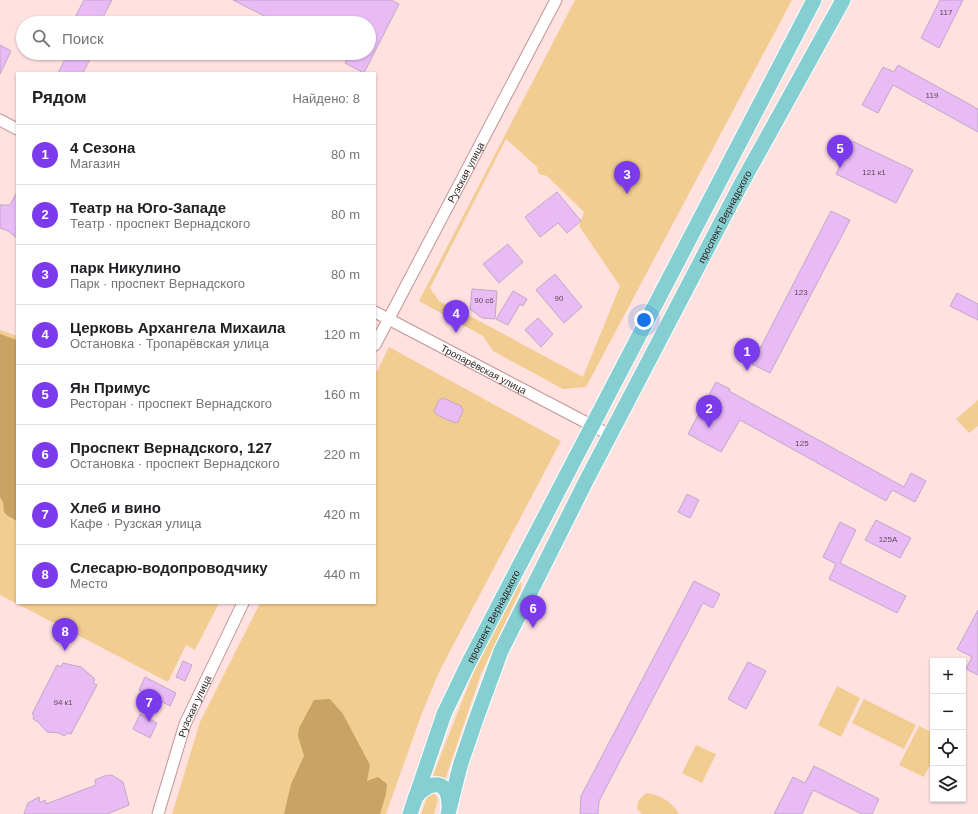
<!DOCTYPE html>
<html lang="ru">
<meta charset="utf-8">
<style>
:root{--surface:#fff;--page:#f2f2f2;--text:#202124;--muted:#757577;--line:#e0e0e0;--accent:#7c3aed}
body{margin:0;font-family:Arial,sans-serif;background:var(--page);color:var(--text)}
.controls{position:absolute;right:12px;bottom:12px;display:grid;overflow:hidden;border-radius:0px;box-shadow:0 1px 3px #0004}
.controls button{width:36px;height:36px;display:grid;place-items:center;padding:0;border:0;border-bottom:1px solid var(--line);background:var(--surface);color:var(--text);font:20px sans-serif}
.you{position:absolute;left:644px;top:320px;width:14px;height:14px;margin:-10px;border:3px solid #fff;border-radius:50%;background:#1a73e8;box-shadow:0 0 0 6px #1a73e833}
.badge{display:grid;place-items:center;width:26px;height:26px;border-radius:50%;background:var(--accent);color:#fff;font-size:13px;font-weight:700}
.pin{position:absolute;translate:-50% -33px;filter:drop-shadow(0 1px 2px #0008)}
.pin::after{content:'';position:absolute;top:21px;width:14px;height:12px;background:inherit;clip-path:polygon(0 0,100% 0,50% 100%)}
.list{margin:0;padding:0;list-style:none}
h2{display:flex;justify-content:space-between;align-items:center;height:52px;margin:0;padding:0 16px;font-size:17px}
h2 small{font-size:13px;font-weight:400;color:var(--muted)}
.list li{display:grid;grid-template-columns:26px 1fr auto;gap:12px;align-items:center;box-sizing:border-box;height:60px;padding:0 16px;border-top:1px solid var(--line)}
.list b{display:block;font-size:15px;white-space:nowrap}
.list p{margin:0;font-size:13px;white-space:nowrap;color:var(--muted)}
.list em{font-size:13px;font-style:normal;color:var(--muted)}
.icon{flex:none;width:22px;height:22px;fill:none;stroke:currentColor;stroke-width:2;stroke-linecap:round;stroke-linejoin:round}
.map{position:relative;flex:none;width:978px;height:814px;overflow:hidden}
.search{position:absolute;background:var(--surface);box-shadow:0 1px 3px #0004;left:16px;top:16px;width:360px;height:44px;display:flex;align-items:center;gap:10px;box-sizing:border-box;padding:0 14px;border-radius:22px;color:var(--muted);font-size:15px}
.panel{position:absolute;background:var(--surface);box-shadow:0 1px 3px #0004;left:16px;top:72px;width:360px;height:532px;border-radius:0px}
.map>svg:first-child{display:block}
</style>
<div class="map">
<svg width="978" height="814" viewBox="0 0 978 814">
<rect width="100%" height="100%" fill="#ffe1e0"/>
<path fill="#f2cd91" fill-rule="evenodd" d="M575,0H792L586,387L563,389L493,351L483,336L419,301ZM506,139L537,167L539,174L547,176L584,212L579,226L620,286L583,377L470,316L439,301L430,288Z
M0,330L17,336V603H219L195,650L186,645L168,682L0,595Z
M389,347L561,441L440,670L422,713L386,814H172L200,722L260,603H375V375Z
M978,400V426L969,433L956,419Z
M521,580V589L481,674L445,780L433,775L474,671Z
M837,686L860,698L841,737L818,725Z
M864,699L916,725L904,749L852,723Z
M919,726L933,733V759L924,777L899,765Z
M696,745L716,754L702,783L682,773Z
M434,793L438,799L434,814H421L428,795Z
M646,793C660,795 672,801 679,814H642L637,809L638,801Z"/>
<path fill="#c9a364" d="M0,334L17,340V521L8,516L4,512L3,502L0,497Z
M330,699L343,714L370,765L367,781L378,777L387,784L386,794L380,814H284L291,784L304,756L298,736L299,728L314,700Z"/>
<path fill="#e9bbf5" stroke="#c2a7c8" d="M84,0H112L100,23H72Z
M233,0H391L399,4L364,73L345,63L347,59L336,53H369V23H278Z
M940,0H963L939,48L921,38Z
M0,45L11,51L0,74Z
M68,53H93L83,73H58Z
M898,65L978,109V132L893,85L878,113L862,105L883,67L894,72Z
M852,141L913,170L896,203L836,174Z
M17,192V238L8,231L0,228V205H10Z
M557,192L581,221L567,233L558,223L540,237L525,217Z
M831,211L850,220L770,373L752,364Z
M508,244L523,262L499,283L483,264Z
M555,274L582,307L564,323L536,290Z
M472,289L497,291L495,319L482,318L470,309Z
M513,291L527,299L523,306L520,304L508,325L496,319Z
M957,293L978,304V320L950,306Z
M538,318L553,334L541,347L525,330Z
M716,382L730,389L729,391L904,487L911,473L926,481L915,502L892,490L886,501L740,420L721,452L688,434Z
M443,398L461,406L463,411L458,422L455,423L437,415L434,411L439,400Z
M687,494L699,500L690,518L678,512Z
M876,520L911,538L900,558L865,540Z
M840,522L856,530L840,563L906,596L897,613L829,579L836,564L823,557Z
M694,581L720,594L713,608L703,603L599,801L598,814H580L581,796Z
M978,610V675L966,669L972,657L957,649Z
M183,661L192,665L185,681L176,677Z
M748,662L766,671L746,709L728,699Z
M63,663L81,667L95,679L93,683L97,685L71,734L68,733L64,736L59,733L47,732L38,722L33,719L34,715L32,714L57,665L61,667Z
M145,677L176,693L170,706L139,690Z
M140,714L157,723L150,738L133,729Z
M814,766L879,799L872,814H862L813,790L802,814H774L793,777L805,783Z
M112,775L123,782L129,805L107,814H24L28,803L39,797L40,803L45,800L46,804L96,785L95,780L104,776Z"/>
<g fill="none" stroke-linecap="round" stroke-linejoin="round">
<defs>
<g id="minor">
<path d="M0,120L17,129"/>
<path id="s1" d="M375,312L610,435"/>
<path id="s2" d="M375,345L556,0"/>
<path id="s3" d="M158,814L185,724L243,603"/>
</g>
<g id="major">
<path d="M415,798C429,780 449,778 449,806"/>
<path id="s4" d="M410,814L444,714L467,666L814,0"/>
<path id="s5" d="M448,814L460,766L475,722L501,651L586,481L739,188L843,0"/>
</g>
</defs>
<use href="#minor" stroke="#c39594" stroke-width="13"/>
<use href="#major" stroke="#fff" stroke-width="17"/>
<use href="#minor" stroke="#fff" stroke-width="11"/>
<use href="#major" stroke="#85cfd2" stroke-width="15"/>
</g>
<g text-anchor="middle" dominant-baseline="central" stroke-width="3" stroke-linejoin="round" paint-order="stroke">
<g font-size="8" fill="#614857">
<text x="946" y="12">117</text>
<text x="932" y="95">119</text>
<text x="874" y="172">121 к1</text>
<text x="801" y="292">123</text>
<text x="559" y="298">90</text>
<text x="484" y="300">90 с6</text>
<text x="802" y="443">125</text>
<text x="888" y="539">125А</text>
<text x="63" y="702">94 к1</text>
</g>
<g font-size="10" fill="#342222" stroke="#ffe1e0">
<text stroke="none"><textPath href="#s2" startOffset="195">Рузская улица</textPath></text>
<text stroke="none"><textPath href="#s5" startOffset="660">проспект Вернадского</textPath></text>
<text stroke="none"><textPath href="#s1" startOffset="123">Тропарёвская улица</textPath></text>
<text stroke="none"><textPath href="#s4" startOffset="215">проспект Вернадского</textPath></text>
<text stroke="none"><textPath href="#s3" startOffset="114">Рузская улица</textPath></text>
</g>
</g>
</svg>
<div class="controls">
<button>+</button>
<button>−</button>
<button><svg class="icon" aria-label="locate" viewBox="0 0 24 24"><circle cx="12" cy="12" r="6"/><path d="M12 2v4M12 18v4M2 12h4M18 12h4"/></svg></button>
<button><svg class="icon" aria-label="layers" viewBox="0 0 24 24"><path d="M12 4l9 5-9 5-9-5zM3 14l9 5 9-5"/></svg></button>
</div>
<div class="you"></div>
<div class="pin badge" style="left:747px;top:371px">1</div>
<div class="pin badge" style="left:709px;top:428px">2</div>
<div class="pin badge" style="left:627px;top:194px">3</div>
<div class="pin badge" style="left:456px;top:333px">4</div>
<div class="pin badge" style="left:840px;top:168px">5</div>
<div class="pin badge" style="left:533px;top:628px">6</div>
<div class="pin badge" style="left:149px;top:722px">7</div>
<div class="pin badge" style="left:65px;top:651px">8</div>
<div class="search"><svg class="icon" aria-label="search" viewBox="0 0 24 24"><circle cx="10" cy="10" r="6"/><path d="M15 15l6 6"/></svg>Поиск</div>
<section class="panel">
<h2>Рядом<small>Найдено: 8</small></h2>
<ul class="list">
<li><span class="badge">1</span><div><b>4 Сезона</b><p>Магазин</p></div><em>80 m</em></li>
<li><span class="badge">2</span><div><b>Театр на Юго-Западе</b><p>Театр · проспект Вернадского</p></div><em>80 m</em></li>
<li><span class="badge">3</span><div><b>парк Никулино</b><p>Парк · проспект Вернадского</p></div><em>80 m</em></li>
<li><span class="badge">4</span><div><b>Церковь Архангела Михаила</b><p>Остановка · Тропарёвская улица</p></div><em>120 m</em></li>
<li><span class="badge">5</span><div><b>Ян Примус</b><p>Ресторан · проспект Вернадского</p></div><em>160 m</em></li>
<li><span class="badge">6</span><div><b>Проспект Вернадского, 127</b><p>Остановка · проспект Вернадского</p></div><em>220 m</em></li>
<li><span class="badge">7</span><div><b>Хлеб и вино</b><p>Кафе · Рузская улица</p></div><em>420 m</em></li>
<li><span class="badge">8</span><div><b>Слесарю-водопроводчику</b><p>Место</p></div><em>440 m</em></li>
</ul>
</section>
</div>
